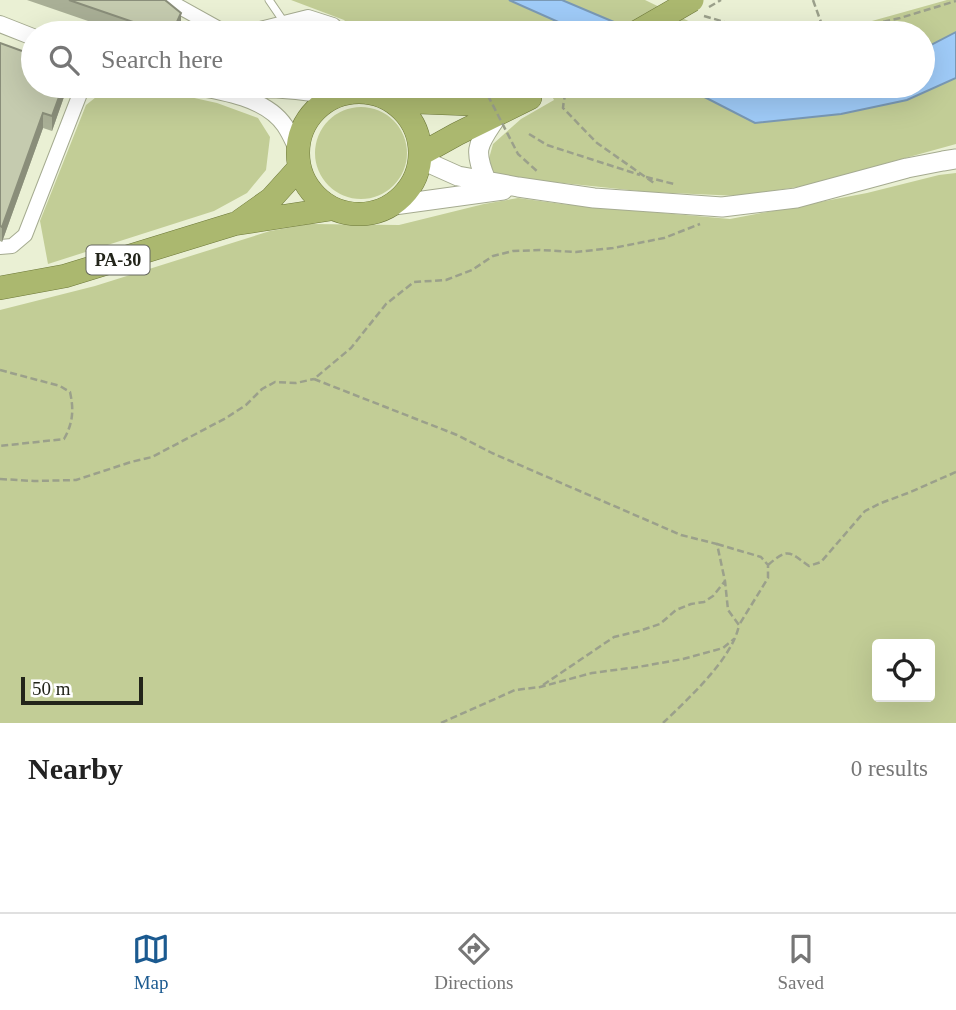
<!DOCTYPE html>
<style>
:root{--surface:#fff;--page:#f6f6f6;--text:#222;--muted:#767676;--line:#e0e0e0;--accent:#1b5a90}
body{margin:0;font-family:Georgia,serif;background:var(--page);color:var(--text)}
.controls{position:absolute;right:21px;bottom:21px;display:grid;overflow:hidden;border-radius:7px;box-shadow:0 7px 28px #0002}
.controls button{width:63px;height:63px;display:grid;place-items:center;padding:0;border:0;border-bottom:2px solid var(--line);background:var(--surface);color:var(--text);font:35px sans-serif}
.scale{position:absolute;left:21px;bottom:18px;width:122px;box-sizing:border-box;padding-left:7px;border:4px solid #22241a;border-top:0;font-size:19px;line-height:24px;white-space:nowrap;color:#22241a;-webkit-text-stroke:5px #fff;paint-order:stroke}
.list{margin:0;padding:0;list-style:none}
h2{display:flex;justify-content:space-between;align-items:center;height:91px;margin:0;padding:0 28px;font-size:30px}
h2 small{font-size:23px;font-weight:400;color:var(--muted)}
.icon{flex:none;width:38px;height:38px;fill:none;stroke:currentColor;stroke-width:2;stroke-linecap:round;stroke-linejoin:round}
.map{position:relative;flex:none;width:956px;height:723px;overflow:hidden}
.search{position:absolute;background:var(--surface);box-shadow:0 7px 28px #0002;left:21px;right:21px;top:21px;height:77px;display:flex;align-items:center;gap:18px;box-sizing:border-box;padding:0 24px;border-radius:38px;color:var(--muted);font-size:26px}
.sheet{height:189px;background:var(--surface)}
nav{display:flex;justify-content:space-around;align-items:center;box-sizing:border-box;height:98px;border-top:2px solid var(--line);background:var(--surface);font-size:19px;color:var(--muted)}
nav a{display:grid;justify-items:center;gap:4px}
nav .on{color:var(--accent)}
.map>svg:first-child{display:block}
</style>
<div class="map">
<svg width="956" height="723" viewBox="0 0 956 723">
<rect width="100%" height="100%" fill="#eaf0d4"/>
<path fill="#c2cd96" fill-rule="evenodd" d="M291,0H645L705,29L767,33H357L344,20Z
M947,0H956V144L804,186L740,196L648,192L495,176L488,162L493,144L521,119L554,100L547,86H923V33H829Z
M110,86H140L217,103L258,118L270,137L266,170L247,193L214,211L48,264L40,221L86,105Z
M408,86H495L467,96L424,94Z
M315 153a46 46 0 1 1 92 0a46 46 0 1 1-92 0Z
M956,173V723H0V310L95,286L270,231L310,224L399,225L484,204L518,198L562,204L730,219L867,193L939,175ZM877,644H930V697H877Z"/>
<path fill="#9fcbf8" stroke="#7a99b5" stroke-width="2" d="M509,0H562L640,33H583Z
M956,32V78L907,100L841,114L755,123L683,86H760L783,97L823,86H923V49Z"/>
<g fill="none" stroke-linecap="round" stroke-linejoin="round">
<defs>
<path id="service" d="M269,0L284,22"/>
<path id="minor" d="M167,0L223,31L232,33
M244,33L308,17L333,25L342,33
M366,86V93
M0,247L12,246L25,235L83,86"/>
<path id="tertiary" d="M0,24L33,37
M190,86C221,91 267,98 285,126C290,133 294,143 298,151
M230,90C266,87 301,90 337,97"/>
<path id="secondary" d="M420,159L458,176L518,187L594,198L722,207L796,198L907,168L943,161L956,159
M486,180C472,147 479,144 497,116
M394,205L503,190"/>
<path id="trunk" d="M298 153a61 61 0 1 1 122 0a61 61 0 1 1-122 0Z
M391,101L469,104L505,96L532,86
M421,154L457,134L530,98
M240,221L271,199L299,168
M0,288L65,276L234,224L331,209"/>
</defs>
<use href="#service" stroke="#a5ab90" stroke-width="9"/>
<use href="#minor" stroke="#a5ab90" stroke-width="16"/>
<use href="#tertiary" stroke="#a5ab90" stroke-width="18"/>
<use href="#secondary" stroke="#a5ab90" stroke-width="21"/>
<use href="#trunk" stroke="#6d783a" stroke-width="24"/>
<path stroke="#9ba08b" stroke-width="2.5" stroke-dasharray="7 3.5" stroke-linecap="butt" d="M813,0L822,25L831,29H844
M704,16L742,27L776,33
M363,33L376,23L396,33
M832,33L900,18L956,1
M574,86C565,90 564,98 563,108L597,143L654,183
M529,134L547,145L640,175
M646,177L674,184
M0,370L60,386L70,392C74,410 73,423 64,439L0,446
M0,479L34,481L76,480L131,462L152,457L226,418L246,405L262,389L275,382L296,383L314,379
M717,544L761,557L768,565V578L739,625
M768,565C789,547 789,552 809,566L821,562L865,511L881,503L908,493L956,472
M543,685L614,637L639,631L660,624L676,610L691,604L704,602L713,596L725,581
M441,723L515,690L540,687L592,673L638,667L683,659L723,648L734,639
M663,723C688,699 733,658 739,625L728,610L725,581L717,544L681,535L492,453L457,435L314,379L351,348L386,304L414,282L446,280L472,270L493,256L513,251L540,250L576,252L613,248L664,238L700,224"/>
<use href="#service" stroke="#fff" stroke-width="7"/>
<use href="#minor" stroke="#fff" stroke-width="14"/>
<use href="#tertiary" stroke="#fff" stroke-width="16"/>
<use href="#secondary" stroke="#fff" stroke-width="19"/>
<use href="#trunk" stroke="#abb86f" stroke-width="23"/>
<defs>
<path id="trunk-bridge" d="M635,33L692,0"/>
</defs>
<use href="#trunk-bridge" stroke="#6d783a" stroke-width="24" stroke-linecap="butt"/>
<path stroke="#9ba08b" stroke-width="2.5" stroke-dasharray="7 3.5" stroke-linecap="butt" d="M709,7L721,0
M483,86L518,154L538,172"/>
<use href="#trunk-bridge" stroke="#abb86f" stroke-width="23"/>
</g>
<path fill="#a9af96" d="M27,0H165L181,28L179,33H123Z
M0,43L33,86H65V94L52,131L43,128L2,242L0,241Z"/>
<path fill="#8a8e7a" d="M181,13V28L179,33H172Z
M63,86H65V94L52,131V116Z
M43,113V128L2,242V227Z"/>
<path fill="#c5cbaf" stroke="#8a8e7a" stroke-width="2" d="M69,0H165L181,13L172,33H165Z
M0,43L33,55V86H63L52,116L43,113L2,227L0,226Z"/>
<g text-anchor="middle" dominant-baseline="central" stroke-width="6" stroke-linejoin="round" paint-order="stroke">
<rect fill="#fff" stroke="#64665f" stroke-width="2" x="86.5" y="245.5" width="63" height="29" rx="5"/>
<g font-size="18" font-weight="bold" fill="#22241a">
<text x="118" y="260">PA-30</text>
</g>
</g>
</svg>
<div class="controls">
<button><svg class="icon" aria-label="locate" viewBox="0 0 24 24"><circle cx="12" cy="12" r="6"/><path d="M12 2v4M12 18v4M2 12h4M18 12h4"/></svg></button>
</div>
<div class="scale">50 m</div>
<div class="search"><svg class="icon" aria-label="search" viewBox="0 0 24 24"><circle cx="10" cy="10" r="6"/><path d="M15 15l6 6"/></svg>Search here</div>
</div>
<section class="sheet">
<h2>Nearby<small>0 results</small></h2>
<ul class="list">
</ul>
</section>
<nav>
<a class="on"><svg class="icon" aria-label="map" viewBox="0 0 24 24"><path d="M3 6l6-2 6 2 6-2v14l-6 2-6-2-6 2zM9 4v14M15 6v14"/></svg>Map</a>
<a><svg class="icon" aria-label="directions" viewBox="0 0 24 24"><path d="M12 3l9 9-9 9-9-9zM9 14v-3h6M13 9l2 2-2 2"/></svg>Directions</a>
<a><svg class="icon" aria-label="saved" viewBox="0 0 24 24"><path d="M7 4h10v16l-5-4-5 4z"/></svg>Saved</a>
</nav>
